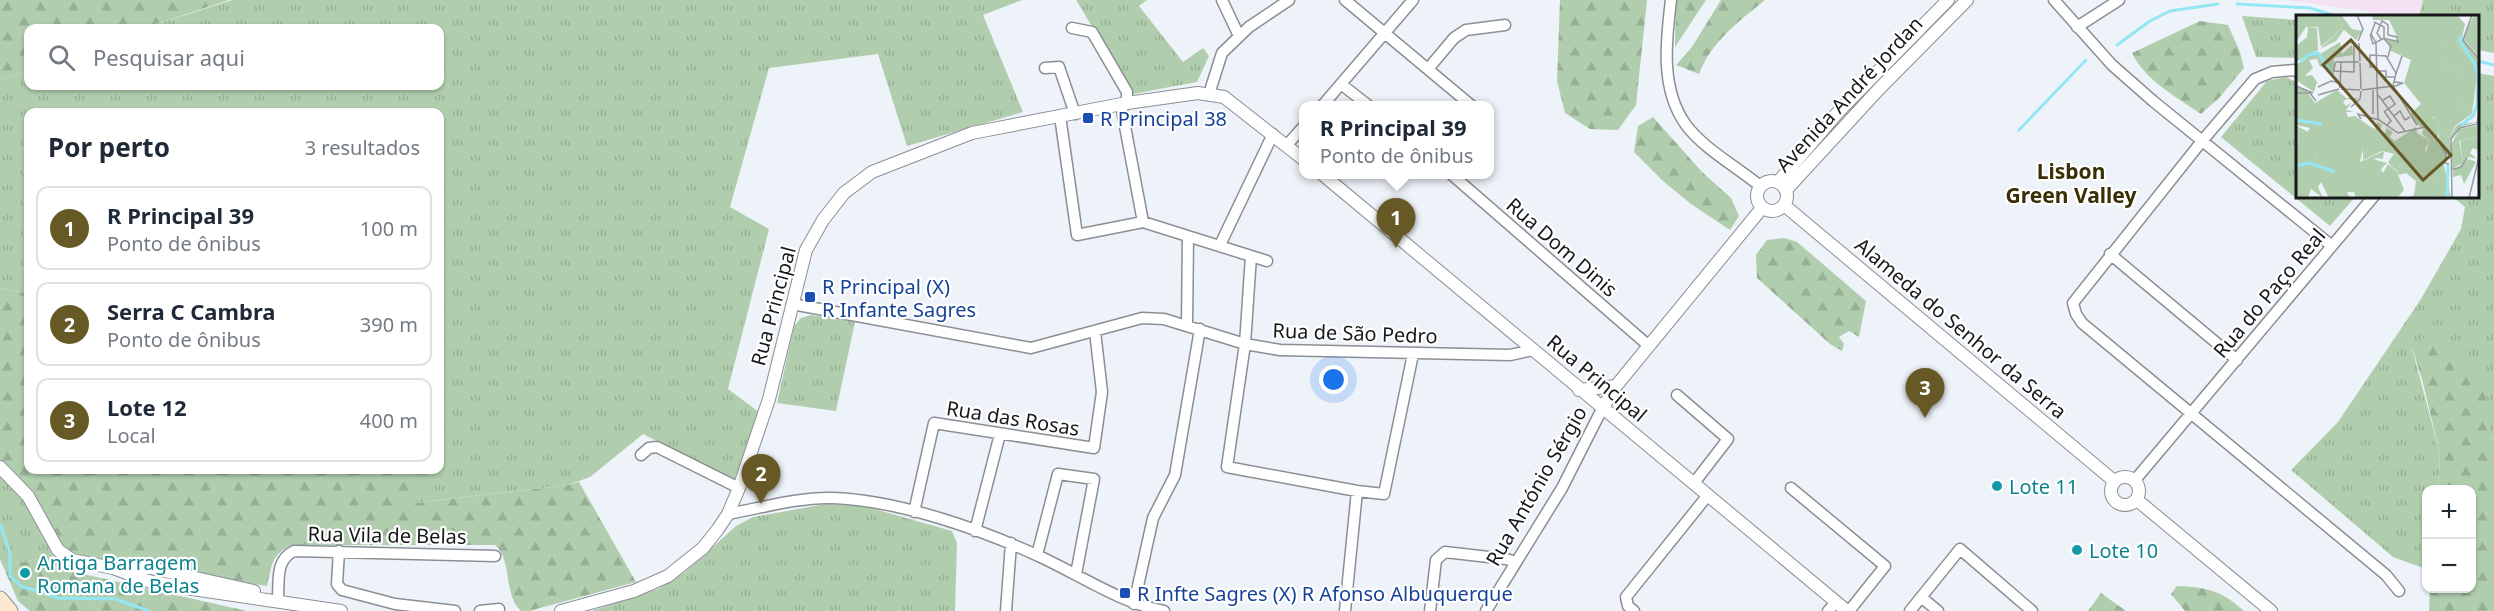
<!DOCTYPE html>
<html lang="pt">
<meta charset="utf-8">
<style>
:root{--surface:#fff;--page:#f6f6f7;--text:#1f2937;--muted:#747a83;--line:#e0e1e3;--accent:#665926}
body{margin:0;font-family:"Noto Sans",sans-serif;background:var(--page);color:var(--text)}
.controls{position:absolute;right:18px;bottom:18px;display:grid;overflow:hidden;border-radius:12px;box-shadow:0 2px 4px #0004}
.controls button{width:54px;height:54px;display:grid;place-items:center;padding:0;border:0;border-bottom:2px solid var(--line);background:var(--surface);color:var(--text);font:30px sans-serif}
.you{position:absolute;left:1334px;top:380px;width:21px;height:21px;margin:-15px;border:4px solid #fff;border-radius:50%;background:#1a73e8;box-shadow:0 0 0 9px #1a73e833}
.badge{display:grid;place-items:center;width:39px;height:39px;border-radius:50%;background:var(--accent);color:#fff;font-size:20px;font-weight:700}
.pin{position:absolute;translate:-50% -50px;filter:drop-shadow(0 2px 3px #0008)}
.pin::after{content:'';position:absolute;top:32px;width:21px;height:18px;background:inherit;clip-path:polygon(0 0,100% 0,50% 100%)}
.popup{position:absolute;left:1299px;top:101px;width:195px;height:78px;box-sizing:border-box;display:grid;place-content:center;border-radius:12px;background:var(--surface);filter:drop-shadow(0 2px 4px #0005);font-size:20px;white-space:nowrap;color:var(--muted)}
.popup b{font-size:22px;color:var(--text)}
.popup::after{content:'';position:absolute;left:50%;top:100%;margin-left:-12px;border:12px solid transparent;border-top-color:var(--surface)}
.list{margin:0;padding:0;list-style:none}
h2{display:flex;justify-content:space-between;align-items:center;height:78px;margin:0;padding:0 24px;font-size:26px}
h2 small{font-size:20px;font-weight:400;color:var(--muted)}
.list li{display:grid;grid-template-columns:39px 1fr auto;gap:18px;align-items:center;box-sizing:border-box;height:84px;margin:0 12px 12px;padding:0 12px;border:2px solid var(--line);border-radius:12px}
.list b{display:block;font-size:22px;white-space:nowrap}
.list p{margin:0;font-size:20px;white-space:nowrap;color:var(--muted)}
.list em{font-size:20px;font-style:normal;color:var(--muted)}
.icon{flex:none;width:33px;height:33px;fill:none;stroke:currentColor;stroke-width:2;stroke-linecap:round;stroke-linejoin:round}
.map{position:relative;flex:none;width:2494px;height:611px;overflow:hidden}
.search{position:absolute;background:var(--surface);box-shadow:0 2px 4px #0004;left:24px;top:24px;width:420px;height:66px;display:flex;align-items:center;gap:15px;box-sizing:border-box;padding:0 21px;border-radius:12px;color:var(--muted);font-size:22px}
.panel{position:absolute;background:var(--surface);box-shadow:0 2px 4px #0004;left:24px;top:108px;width:420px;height:366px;border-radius:12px}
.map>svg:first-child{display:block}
</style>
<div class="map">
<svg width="2494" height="611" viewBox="0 0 2494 611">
<defs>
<pattern id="grass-tufts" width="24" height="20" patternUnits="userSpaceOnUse" patternTransform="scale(1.5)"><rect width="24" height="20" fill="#b0ceae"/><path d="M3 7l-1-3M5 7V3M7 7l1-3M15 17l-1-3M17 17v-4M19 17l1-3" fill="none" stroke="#97b095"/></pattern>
<pattern id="forest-firs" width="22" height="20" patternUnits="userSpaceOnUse" patternTransform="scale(1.5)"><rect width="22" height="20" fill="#b0ceae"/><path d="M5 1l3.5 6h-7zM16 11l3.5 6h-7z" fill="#97b095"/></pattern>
</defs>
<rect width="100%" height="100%" fill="#eef3f9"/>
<path fill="#f4e2f4" d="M2284,0H2423L2419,16H2401Z"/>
<path fill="url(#grass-tufts)" d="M232,0H1022L983,15L1023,112L907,146L878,54L769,68L730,207L769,229L728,389L759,412L734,480L643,434L590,477L568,485L414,503L407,470H440V112H28V294L0,288V80L28,71V86H440V28H144Z
M1076,0H1147L1139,6L1183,62L1203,48L1209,56L1197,82L1133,94Z
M2423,0H2494V53L2478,50V16H2419Z
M2242,16L2297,20V58L2256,57Z
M2478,73L2494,76V440L2412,348L2440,454L2438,489L2426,490V569L2393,557L2291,470L2338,422L2421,299L2461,229L2465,207L2453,197L2478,196Z
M2286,77L2294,81L2297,88L2298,196L2355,197L2330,226L2221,137L2267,81Z
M811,315L855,322L836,411L777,403L794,326L801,318Z
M0,475L24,500L53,556L3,566L0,559Z
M826,504L864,506L952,531L957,543L955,611H591L658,589L685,572L736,526L753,517Z"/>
<path fill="url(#forest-firs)" d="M0,0H229L144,28H28V71L0,80Z
M1560,0H1647L1636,105L1618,130L1590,129L1565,113L1557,81Z
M1676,0H1706L1675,47Z
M1721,0H1765C1739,21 1711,42 1699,74L1676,65L1692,47Z
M2200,21L2228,25L2240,52L2244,68L2219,98L2201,114C2176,97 2145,80 2132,53Z
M1653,117L1702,172L1731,198L1739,216L1730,230L1691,204L1663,181L1634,152L1638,126Z
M1784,238L1797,242L1866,301L1859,337L1849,331L1839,337L1844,344L1842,351L1830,344L1757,278L1756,255L1767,240Z
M0,288L28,294V470H407L415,503L568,485L579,482L636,582L529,611H521C503,595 513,561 495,545H292C271,554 272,566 267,586L79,556L65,551L38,503L21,479L0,463Z
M2430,333C2449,344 2470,360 2481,381C2487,394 2488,421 2491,437L2494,440V611H2429L2430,589L2472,588V490L2438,489L2440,454L2423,383L2412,347Z
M53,556L74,572L247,611H30L18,601L3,566Z
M2177,586C2207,587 2222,591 2244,611H2185L2171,594Z
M2101,593L2126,611H2088Z"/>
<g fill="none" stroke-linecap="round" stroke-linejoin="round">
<path stroke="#93e6f4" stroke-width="3" d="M2237,4L2310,8L2336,16
M2117,45L2150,21L2170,11L2218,4
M2478,61L2494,65
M2019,130L2086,60
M0,524L10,552V576L22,587L40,591L57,598L115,599L149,611"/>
<defs>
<path id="minor" d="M1222,0L1239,36
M1345,0L1472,106
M1671,0C1666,41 1660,89 1686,125C1704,149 1737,167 1760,186
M2054,0L2112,65L2153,101L2332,246
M2077,27L2119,0
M1072,28L1092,32L1127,92V103
M1045,68L1059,67L1075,114
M1428,69L1454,38L1466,30L1505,25
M2298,72L2294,70L2272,72L2255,79L2202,141L2073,303L2076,314L2082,323L2386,575L2399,591
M1341,84L1369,106
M1209,94L1222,53L1249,27L1289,0
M1121,105L1143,222
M1322,106L1413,0
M1060,116L1077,235L1143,222L1267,261
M1287,145L1303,127
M1451,174L1649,346
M1220,245L1273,134
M2110,254L2237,360
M1251,256L1245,344L1227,467L1357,491L1384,494L1413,354
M792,304L1031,348L1142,318L1164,319L1245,344L1280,350L1510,355L1533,350
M1187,325L1188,236
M1677,395L1728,439L1694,483
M641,455L649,448L657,447L739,488
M2135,480L2374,196
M1791,488L1885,566L1849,611
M914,512L934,423L1094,448L1102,392L1095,331
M728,514C761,508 799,497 832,498C899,500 983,530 1043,558C1083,577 1121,603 1164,611
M975,531L1000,434
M339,551L337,584L342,590L395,604L455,611
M1037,555L1058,474L1094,479L1076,574
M278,596C279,578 276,560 294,551L495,556
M1921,597L1938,611
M1134,604L1153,518L1175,475L1200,329
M480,611L499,609
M1006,611L1011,543
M1345,611L1357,491
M1430,611L1436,560L1445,552L1506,559L1516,562
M1486,611L1562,488L1602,409
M1634,611L1628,606L1626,597L1708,495
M1828,611L1836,602
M1910,611L1960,549L2032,611"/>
<path id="tertiary" d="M1322,174L1847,611
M1757 196a15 15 0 1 1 30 0a15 15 0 1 1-30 0Z
M1778,182L1839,111L1948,0
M1786,190L1879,89L1967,0
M1784,205L2114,481
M1579,390L1616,386
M1602,409L1616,386L1762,208
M0,467L28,496L58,550L72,560L113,568L148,581L186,588L341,611
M2111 491a14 14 0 1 1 28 0a14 14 0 1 1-28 0Z
M2137,500L2271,611
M124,568H151L254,591
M561,611L634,591L668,576L703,548L718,529L728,514L739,488L769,399L806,250L823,220L844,193L872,172L972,133L1127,103L1198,93L1224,97L1303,159"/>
<path id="secondary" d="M0,599L10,611"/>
</defs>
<use href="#minor" stroke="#8a8f94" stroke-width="13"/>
<use href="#tertiary" stroke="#8a8f94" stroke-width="14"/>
<use href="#secondary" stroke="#8a8f94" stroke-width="17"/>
<use href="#minor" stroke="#fff" stroke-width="10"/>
<use href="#tertiary" stroke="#fff" stroke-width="12"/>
<use href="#secondary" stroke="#fce8d0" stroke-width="15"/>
</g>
<g fill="#1a4fb4" stroke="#fff" stroke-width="2">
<rect x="1082" y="112" width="12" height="12" rx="3"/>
<rect x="804" y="291" width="12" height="12" rx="3"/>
<rect x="1119" y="587" width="12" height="12" rx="3"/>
</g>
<g fill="#0f9aa8" stroke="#fff" stroke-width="2">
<circle cx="1997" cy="486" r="6"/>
<circle cx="2077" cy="550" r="6"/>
<circle cx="25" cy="573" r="6"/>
</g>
<g text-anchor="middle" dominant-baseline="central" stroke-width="4.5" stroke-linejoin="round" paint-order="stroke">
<g font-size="20" fill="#17181a" stroke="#fff">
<text transform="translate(1849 94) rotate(-47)">Avenida André Jordan</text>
<text transform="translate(1562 247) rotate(41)">Rua Dom Dinis</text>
<text transform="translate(2269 293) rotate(-50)">Rua do Paço Real</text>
<text transform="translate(773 306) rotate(-75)">Rua Principal</text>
<text transform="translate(1961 328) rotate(40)">Alameda do Senhor da Serra</text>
<text transform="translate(1355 333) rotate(2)">Rua de São Pedro</text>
<text transform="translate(1597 378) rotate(40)">Rua Principal</text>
<text transform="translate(1013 418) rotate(9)">Rua das Rosas</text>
<text transform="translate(1536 486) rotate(-60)">Rua António Sérgio</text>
<text transform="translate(387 535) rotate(1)">Rua Vila de Belas</text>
</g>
<g font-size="20" fill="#164399" stroke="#fff" text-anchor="start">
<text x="1100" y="118">R Principal 38</text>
<text x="822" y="286">R Principal (X)<tspan x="822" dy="23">R Infante Sagres</tspan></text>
<text x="1137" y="593">R Infte Sagres (X) R Afonso Albuquerque</text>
</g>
<g font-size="20" fill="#0d838f" stroke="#fff" text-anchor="start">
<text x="2009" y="486">Lote 11</text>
<text x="2089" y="550">Lote 10</text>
<text x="37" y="562">Antiga Barragem<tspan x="37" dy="23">Romana de Belas</tspan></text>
</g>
<g font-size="21" font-weight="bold" fill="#392f04" stroke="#fff">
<text x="2071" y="171">Lisbon<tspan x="2071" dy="24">Green Valley</tspan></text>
</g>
</g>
<g transform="translate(2296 15)">
<rect width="183" height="183" fill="#eef3f9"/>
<path d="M40,0H45L56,14L66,16L60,25L48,15L40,26L24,34L47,12ZM76,0H161L169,9L166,23L183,45L182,66L176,47L161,28L163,22L145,26L148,48L166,56L168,67V85L159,89L176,99L160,110L149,127L140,101L136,103L143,114L142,123L121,109L114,99L125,89L108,68L115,45L95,36L89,24L103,25L93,5H77ZM178,0H183V42L167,23ZM12,12L21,13L22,35L0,47V31L11,22ZM44,27L46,39L56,30L57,40L38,43V61L24,39ZM16,38H21L31,50L24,52L21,44L13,45L17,53L9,61L16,60L21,67L18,77L0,65V50ZM81,107L86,109L84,116L88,119L91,113L97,117L94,122L99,126L120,112L121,118L133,125L129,135L151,183L138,181L134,163L116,153L107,154L105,149L100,155L96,152L92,147L98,139L86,136L67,145V134L62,129L66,119L75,112L79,114ZM34,110L40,113L31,124L21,128L10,127L7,116L1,117L2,126L21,140L19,147L0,148L1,111L16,119ZM183,121V136L177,133L174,138L181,144L173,142L167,148L164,126Z" fill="#b0ceae"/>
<path d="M0,0H40L47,12L25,32L22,12H10L0,27ZM163,21L161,28L179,51L181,61L176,99L158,89L168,85L166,56L148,48L143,36L145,26ZM0,72L9,74L19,88L41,75L50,83H62L58,88L56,85L50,84L47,87L50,91L56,87L50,95L59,97H50L52,102L59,101L75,112L63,127L67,134L64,147L88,136L87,144L82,143L77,144L91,148L85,154L87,158L92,149L101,157L108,175L101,183H60L58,177H51L54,183H33L25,167L22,172L27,183L15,174L12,183H0V148L19,146L21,140L3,129L1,117L7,116L11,127L31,124V120L10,119L14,113L0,110ZM140,101L149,126L162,109L182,107L167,111L154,124V140H150L148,150L155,183H151L130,138L133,125L126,119L128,112L143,129V114L136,104ZM183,110V121L163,126L167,148L156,154L154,131L164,114ZM173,144L180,147L168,169L165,160L157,162V156ZM105,149L107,154L116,153L134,163L141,183H113L118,180L120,166L110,158L103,160L100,155Z" fill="#b0ceae"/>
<path fill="none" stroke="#93e6f4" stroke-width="3" d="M5,47L12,40L22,38L37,61M0,105L26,109M165,110L177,101L181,91L182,63L179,50L164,26L166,20M0,151L14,148L39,157M151,183L152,150"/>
<path fill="none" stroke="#989ba0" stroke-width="1.5" d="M61,0L67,14L62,26M176,0L167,25L183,44M78,7L88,12V24L95,31L92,42M79,8L75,19L80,28L82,104L102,118L129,112L139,120L150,139L149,148L153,149M74,19L77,29L88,23L102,27L101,22L92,20M85,24L81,18L86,6L92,10V20M63,28L64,46M58,30V57L38,56L39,48L40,47H63M64,48L65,74M81,52H74V40L90,41L100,58L97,71L121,110M81,56H90V62H100M100,59L106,41M0,71L17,78M22,72L35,66L45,68M97,72L107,68L98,67M44,73L45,47M45,74L64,75M66,75L97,71M77,75V99M0,78H14L20,86M22,80L43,74M82,80L109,116M87,85L94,81L99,89L88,97M55,92L64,84L65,76M88,96L95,106L90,111M98,101L104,96L109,105L114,102M65,104L62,99L83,105M155,155L165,152L171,143M156,183L155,124L164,113L181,109L183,96M173,183L183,142"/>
<path fill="#665926" fill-opacity="0.15" stroke="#665926" stroke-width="3" d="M55,25L155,140L127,165L27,50Z"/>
<rect width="183" height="183" fill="none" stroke="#17181a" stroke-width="3"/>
</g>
</svg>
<div class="controls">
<button>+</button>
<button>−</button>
</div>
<div class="you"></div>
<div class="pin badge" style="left:1396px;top:248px">1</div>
<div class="popup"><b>R Principal 39</b>Ponto de ônibus</div>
<div class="pin badge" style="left:761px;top:504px">2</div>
<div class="pin badge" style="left:1925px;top:418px">3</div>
<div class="search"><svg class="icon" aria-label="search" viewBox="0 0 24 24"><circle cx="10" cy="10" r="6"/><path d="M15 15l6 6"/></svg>Pesquisar aqui</div>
<section class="panel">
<h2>Por perto<small>3 resultados</small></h2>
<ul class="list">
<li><span class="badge">1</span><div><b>R Principal 39</b><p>Ponto de ônibus</p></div><em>100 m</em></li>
<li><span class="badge">2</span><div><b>Serra C Cambra</b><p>Ponto de ônibus</p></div><em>390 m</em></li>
<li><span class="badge">3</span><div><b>Lote 12</b><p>Local</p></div><em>400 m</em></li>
</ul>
</section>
</div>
